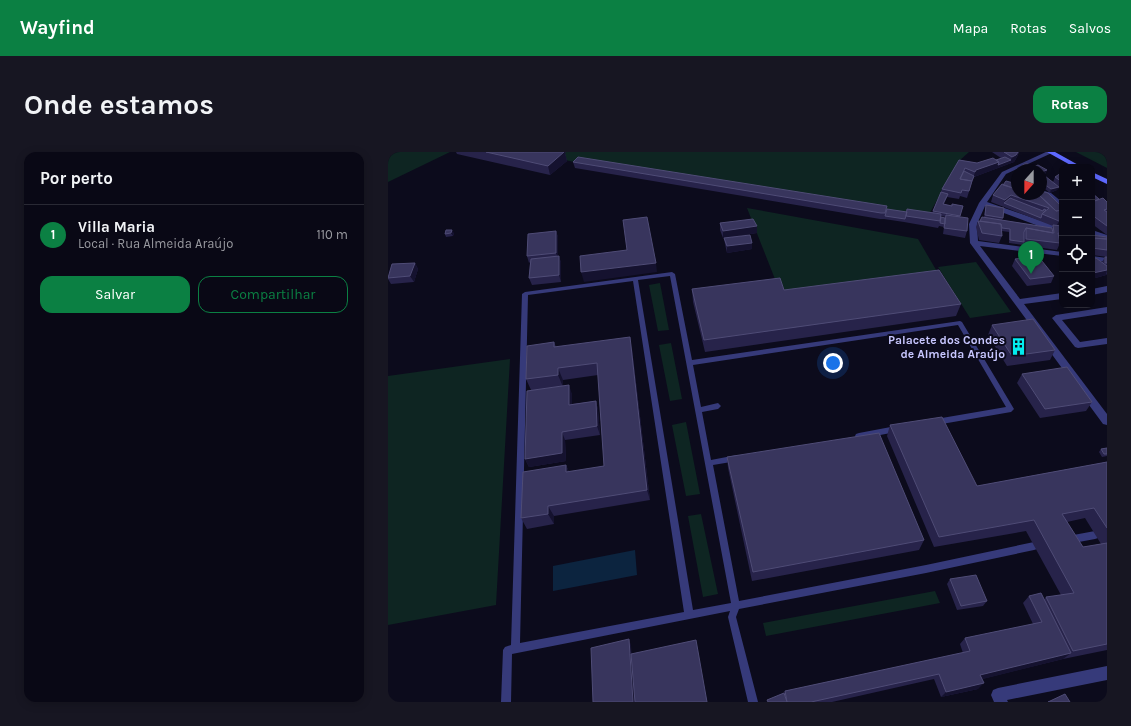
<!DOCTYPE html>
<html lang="pt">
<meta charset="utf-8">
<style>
:root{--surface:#090815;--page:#171622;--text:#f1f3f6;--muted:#999aa0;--line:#292934;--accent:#0b8043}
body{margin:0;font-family:Karla,sans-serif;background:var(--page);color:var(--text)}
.controls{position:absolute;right:12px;top:12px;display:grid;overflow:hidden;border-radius:8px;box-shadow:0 2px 10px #0003}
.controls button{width:36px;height:36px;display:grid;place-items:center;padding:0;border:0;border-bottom:1px solid var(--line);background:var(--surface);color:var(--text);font:20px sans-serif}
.compass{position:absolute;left:623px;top:12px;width:36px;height:36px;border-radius:50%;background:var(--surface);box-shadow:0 2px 10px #0003;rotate:201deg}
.you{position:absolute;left:445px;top:211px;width:14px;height:14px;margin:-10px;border:3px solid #fff;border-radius:50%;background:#1a73e8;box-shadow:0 0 0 6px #1a73e833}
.badge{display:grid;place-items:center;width:26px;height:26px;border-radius:50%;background:var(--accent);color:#fff;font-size:13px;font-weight:700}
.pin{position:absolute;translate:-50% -33px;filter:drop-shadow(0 1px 2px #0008)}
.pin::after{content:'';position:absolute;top:21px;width:14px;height:12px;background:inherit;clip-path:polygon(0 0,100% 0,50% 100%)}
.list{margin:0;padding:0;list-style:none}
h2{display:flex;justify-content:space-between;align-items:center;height:52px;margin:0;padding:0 16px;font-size:17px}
h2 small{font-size:13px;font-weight:400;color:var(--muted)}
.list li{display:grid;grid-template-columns:26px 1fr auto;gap:12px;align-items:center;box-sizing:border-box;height:60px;padding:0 16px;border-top:1px solid var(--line)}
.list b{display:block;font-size:15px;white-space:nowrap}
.list p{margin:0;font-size:13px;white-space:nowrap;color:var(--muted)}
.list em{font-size:13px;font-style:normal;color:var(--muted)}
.actions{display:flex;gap:8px;padding:12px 16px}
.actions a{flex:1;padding:9px 0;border:1px solid var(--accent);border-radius:12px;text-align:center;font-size:14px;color:var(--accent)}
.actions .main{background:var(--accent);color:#fff}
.icon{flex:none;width:22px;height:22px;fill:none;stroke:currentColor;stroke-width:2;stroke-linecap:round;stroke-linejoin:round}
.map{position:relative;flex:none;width:719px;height:550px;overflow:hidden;border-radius:12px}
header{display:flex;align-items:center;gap:24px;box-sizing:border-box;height:56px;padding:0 20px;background:var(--accent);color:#fff}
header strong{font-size:19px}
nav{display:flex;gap:22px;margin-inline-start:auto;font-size:14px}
.intro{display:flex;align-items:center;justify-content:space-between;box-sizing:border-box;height:96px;padding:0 24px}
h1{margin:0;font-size:28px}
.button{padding:10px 18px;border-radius:12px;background:var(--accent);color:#fff;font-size:14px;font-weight:700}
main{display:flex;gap:24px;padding:0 24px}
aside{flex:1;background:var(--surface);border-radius:12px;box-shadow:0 2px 10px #0003}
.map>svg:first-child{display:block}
</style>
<header>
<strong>Wayfind</strong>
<nav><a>Mapa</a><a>Rotas</a><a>Salvos</a></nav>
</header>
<div class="intro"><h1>Onde estamos</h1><a class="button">Rotas</a></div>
<main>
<aside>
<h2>Por perto<small></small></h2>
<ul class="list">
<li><span class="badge">1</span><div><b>Villa Maria</b><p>Local · Rua Almeida Araújo</p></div><em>110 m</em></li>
</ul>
<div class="actions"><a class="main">Salvar</a><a>Compartilhar</a></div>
</aside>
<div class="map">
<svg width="719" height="550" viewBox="0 0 719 550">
<rect width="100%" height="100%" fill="#0c0b1c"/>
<path fill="#0e2522" d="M0,0H62L0,30Z
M140,0H581L571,9L539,66L191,11Z
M688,0H719V16Z
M359,56L530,87L554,128L396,150Z
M588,110L623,160L582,166L550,115Z
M272,131L281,178L270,179L261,133Z
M283,191L294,247L282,249L271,193Z
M122,207L108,453L0,473V224Z
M298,270L312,342L298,344L284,273Z
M313,362L330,442L315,445L300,364Z
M547,439L552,451L378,484L375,471Z"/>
<path fill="#0c243f" d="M247,398L249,423L165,439V414Z"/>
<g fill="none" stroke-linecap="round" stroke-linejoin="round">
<path fill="#363a7a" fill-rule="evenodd" d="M284,120L287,122L304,208L572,169L574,170L626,257L623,260L548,273L546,272L545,270L546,268L548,267L618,255L570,173L305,213L313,255L330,251L333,254L330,257L314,260L323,308L349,303L352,304L353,306L352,308L349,309L325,313L351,449L538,413L646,390L649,391L650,394L649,397L646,398L538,421L351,457L348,465L370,550H360L340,465L342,459L124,502L123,550H113L115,498L117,495L123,493L134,142L137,140ZM282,124L343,451L305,458L250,128ZM245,129L296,460L132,491L140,143Z
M508,274L510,275L512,277L510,279L508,280L471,287L468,286L467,284L468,282L471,281Z
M707,379L710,380L711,383L710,386L707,387L680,392L677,391L676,388L677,385L680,384Z"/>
<path fill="#363a7a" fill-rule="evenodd" d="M658,0H666L618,22L599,50L674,76V80L664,79L597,54L589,72L590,89L674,100V104L592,94L632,147L674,141V147L636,152L719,262V273L715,272L582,91L581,72L591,51L614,20Z
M653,38L663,41L674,50V56L659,43L653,42Z
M704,78L719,83V87L704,82Z
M704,104L719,106V110L704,108Z
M719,134V140L704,143V137Z
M719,155V161L674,168L692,190L719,186V192L690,196L687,195L664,166L668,163Z
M719,514V528L619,548L620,550H606L603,543L605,538L610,536Z"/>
<path fill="#5e69fe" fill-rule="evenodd" d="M659,0H667L694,15H686Z
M704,20L719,27V32L704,25Z"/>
</g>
<path fill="#27234a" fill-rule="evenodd" d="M68,0H178L177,1L179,9L162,23L69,2Z
M604,0H631L629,5L626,10L586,25L585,27L579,46L572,44L571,47L559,45L556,52L563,54L564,52L575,54L572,65L579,79L577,86L555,82L556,75L551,74L550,76L516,70L496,67H492L187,16L185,10L518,60L544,61L554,37L571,8L589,11L608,8L613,6ZM553,64L558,65L557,66L553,65Z
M632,15H645L659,18L657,22H655L665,30L667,25L674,21V38L670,36L669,38L662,41L653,34V18H630Z
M614,32L674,55V89L672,88V91L669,98L621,91V80L614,79V84L611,91L591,88L588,75L590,69H592L596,65L598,53L615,66L614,68L664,76L665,74L603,50L605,43Z
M704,41L711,47L719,50V83L704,72Z
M332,71L369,81L335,86L332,78Z
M168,79L170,85V104L173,110V130L144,133L141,126L142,110L141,111L139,104Z
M66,81L65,84L58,85L57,82Z
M704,83L719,85V105L704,103Z
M336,86L364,97L339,101L337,92Z
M717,105H719V122L718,123L704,127V107L714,110Z
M627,107L666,124L663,131L639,134L624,114Z
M27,111L30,117L26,130L3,132L0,127V124Z
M304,137L396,138L573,152L568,164L317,200L305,150Z
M604,173L667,198L662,208L619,214L600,183Z
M166,190L168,195L244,197L262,348L166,364V372L139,377L133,366L178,313L181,320L216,314L210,223L175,228V234L184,242V252L208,249L210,258L212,283L177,288L178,309L141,315L137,307L143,238L138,227Z
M634,222L704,250L698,259L652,266L629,231Z
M502,273L589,334L719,310V498L675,507L594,527L590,537L553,545L546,527L444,550H380L396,541L397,539L575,501L572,492L577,486L645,472L635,451L641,444L656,448L658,445L673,443L638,379L546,395L499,284ZM697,366L713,392L695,395L679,370Z
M719,296V304L714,305L711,300L713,297Z
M339,305L536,388L531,398L364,429L340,316Z
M562,427L599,449L595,454L569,458L559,432Z"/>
<path fill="#15122f" d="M174,0H178L177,1L179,9L162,23L160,14Z
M630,0L629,5L626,10L586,25L585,27L587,20L588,18L611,10L623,8L624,5Z
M659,18L657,22L653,23V20Z
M671,35L669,38L662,41L663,37Z
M623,43L620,49L616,51L617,48Z
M671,69H674V75H668Z
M369,74V81L335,86V79Z
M64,78L66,81L65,84L63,81Z
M168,79L170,85V107L168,101Z
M364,91V97L339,101V94Z
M171,104L173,110V130L171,123Z
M27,111L30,117L26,130L22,124Z
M268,111L269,120L196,130L193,120Z
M719,118L718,123L704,127V122L705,121Z
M242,185L244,197L262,348L259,338Z
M170,216L175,228V235L170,223Z
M181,233L184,242V262L181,253Z
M208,249L210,258L212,283L209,274Z
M174,280L177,288L178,309L141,315L137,307Z
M178,313L183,324L178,320Z
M160,354L166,364V372L160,362Z
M241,487L243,493L248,550H245Z
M683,501L675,507L587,529L592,523Z
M596,531L590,537L553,545L558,540Z"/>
<path fill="#38355d" stroke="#4f4c76" d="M98,0H176L160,14Z
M616,0H630L628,3L624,5Z
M190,5L499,54L497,61H493L185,10Z
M617,5L623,8L610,13L611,10L608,8Z
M605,6L611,10L588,18L587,20L577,16L572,27L584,29L581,39L574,38L573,41L554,37L571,8L589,11Z
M638,11L645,15L650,13L659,18L653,20V18H636L632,15Z
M576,19L586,24L584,29L572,27Z
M653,21L671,35L663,37L653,30Z
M673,21H674V30L667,25Z
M618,29L629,32V35L626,34L625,36L615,33Z
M614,32L625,36L626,34L629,35V42H649L651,43L668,59L674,58V69H671L654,62L661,56L623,43L617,48L605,43Z
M653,39L660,41L674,55V58L668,59L651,43L649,42H653Z
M553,40L560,42L555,52L564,54V52L575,54L572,64L545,59Z
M704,41L711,47L704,50Z
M622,46L655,59L656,57L658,58L654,62L653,66L616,51Z
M715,46L719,50V57L716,58L719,60V74L704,63V50Z
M598,53L616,56L615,66L597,63Z
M499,57L519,60L517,67L497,64Z
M519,57L553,62L552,69L518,64Z
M558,63L580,66L579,79L556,76Z
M259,65L268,111L193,120L192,104L239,98L235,68Z
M553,65L557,66V72L552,71Z
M594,65L664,76L665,81L638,76L636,80V90L622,88V77L614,76L613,72L592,69Z
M365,67L369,74L335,79L332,71Z
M590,69L613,72L614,84L594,81Z
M665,73L674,74V82L670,81L672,91L638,87V76L666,81Z
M58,78H64L63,81L57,82Z
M168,79V101L139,104L140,82Z
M362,83L364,91L339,94L336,86Z
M704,83V86L719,87V98L704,96Z
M704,83L719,85V87L704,86Z
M171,104V123L141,126L143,107Z
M650,104L666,124L642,127L627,107Z
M717,105H719V111H717Z
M708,106L719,114V118L705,121H704V107Z
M27,111L22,124L0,126L4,112Z
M551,118L573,152L316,188L304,137L392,126L396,138Z
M645,167L667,198L624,204L604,173Z
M242,185L259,338L160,354V362L133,366L135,320L178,313V320L216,314L209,211L170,216V223L138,227L139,194L166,190V195Z
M679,215L704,250L657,257L634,222Z
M181,233V253L208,249L209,274L174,280V301L137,307L139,239Z
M554,265L589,334L719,310V376L706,356L674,362L695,395L719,391V492L685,499L658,445L686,441L646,368L551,385L502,273Z
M491,281L536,388L365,420L339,305Z
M719,296V302H716L713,297Z
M588,423L599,449L573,454L562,427Z
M653,441L683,501L592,523L596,531L558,540L551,522L423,550H399L397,539L582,499L577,486L654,470L641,444Z
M241,487L245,550H205L203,496Z
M308,488L319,550H247L243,502Z
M396,541L399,550H380L379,548Z
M677,542L682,550H660Z"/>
<defs>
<symbol id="building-bare" viewBox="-9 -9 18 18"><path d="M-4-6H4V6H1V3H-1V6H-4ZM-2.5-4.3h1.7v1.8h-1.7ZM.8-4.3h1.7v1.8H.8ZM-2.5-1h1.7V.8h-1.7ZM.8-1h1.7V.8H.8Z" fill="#02ecee" stroke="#0c0b1c" stroke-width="2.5" paint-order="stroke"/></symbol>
</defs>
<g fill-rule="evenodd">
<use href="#building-bare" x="618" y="182" width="25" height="25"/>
</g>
<g text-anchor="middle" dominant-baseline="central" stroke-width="4" stroke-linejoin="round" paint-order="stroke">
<g font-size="12" font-weight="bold" fill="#c7c6fe" stroke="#0c0b1c" text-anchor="end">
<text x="617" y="188">Palacete dos Condes<tspan x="617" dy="14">de Almeida Araújo</tspan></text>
</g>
</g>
</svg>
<div class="controls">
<button>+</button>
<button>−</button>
<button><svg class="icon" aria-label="locate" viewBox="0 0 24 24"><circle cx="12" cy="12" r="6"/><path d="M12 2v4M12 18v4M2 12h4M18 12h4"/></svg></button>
<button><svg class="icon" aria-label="layers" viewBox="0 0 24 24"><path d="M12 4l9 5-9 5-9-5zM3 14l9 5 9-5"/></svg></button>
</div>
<svg class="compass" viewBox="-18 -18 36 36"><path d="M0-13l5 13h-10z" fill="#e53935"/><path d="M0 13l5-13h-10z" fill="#999aa0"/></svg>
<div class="you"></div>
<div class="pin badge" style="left:643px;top:122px">1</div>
</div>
</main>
